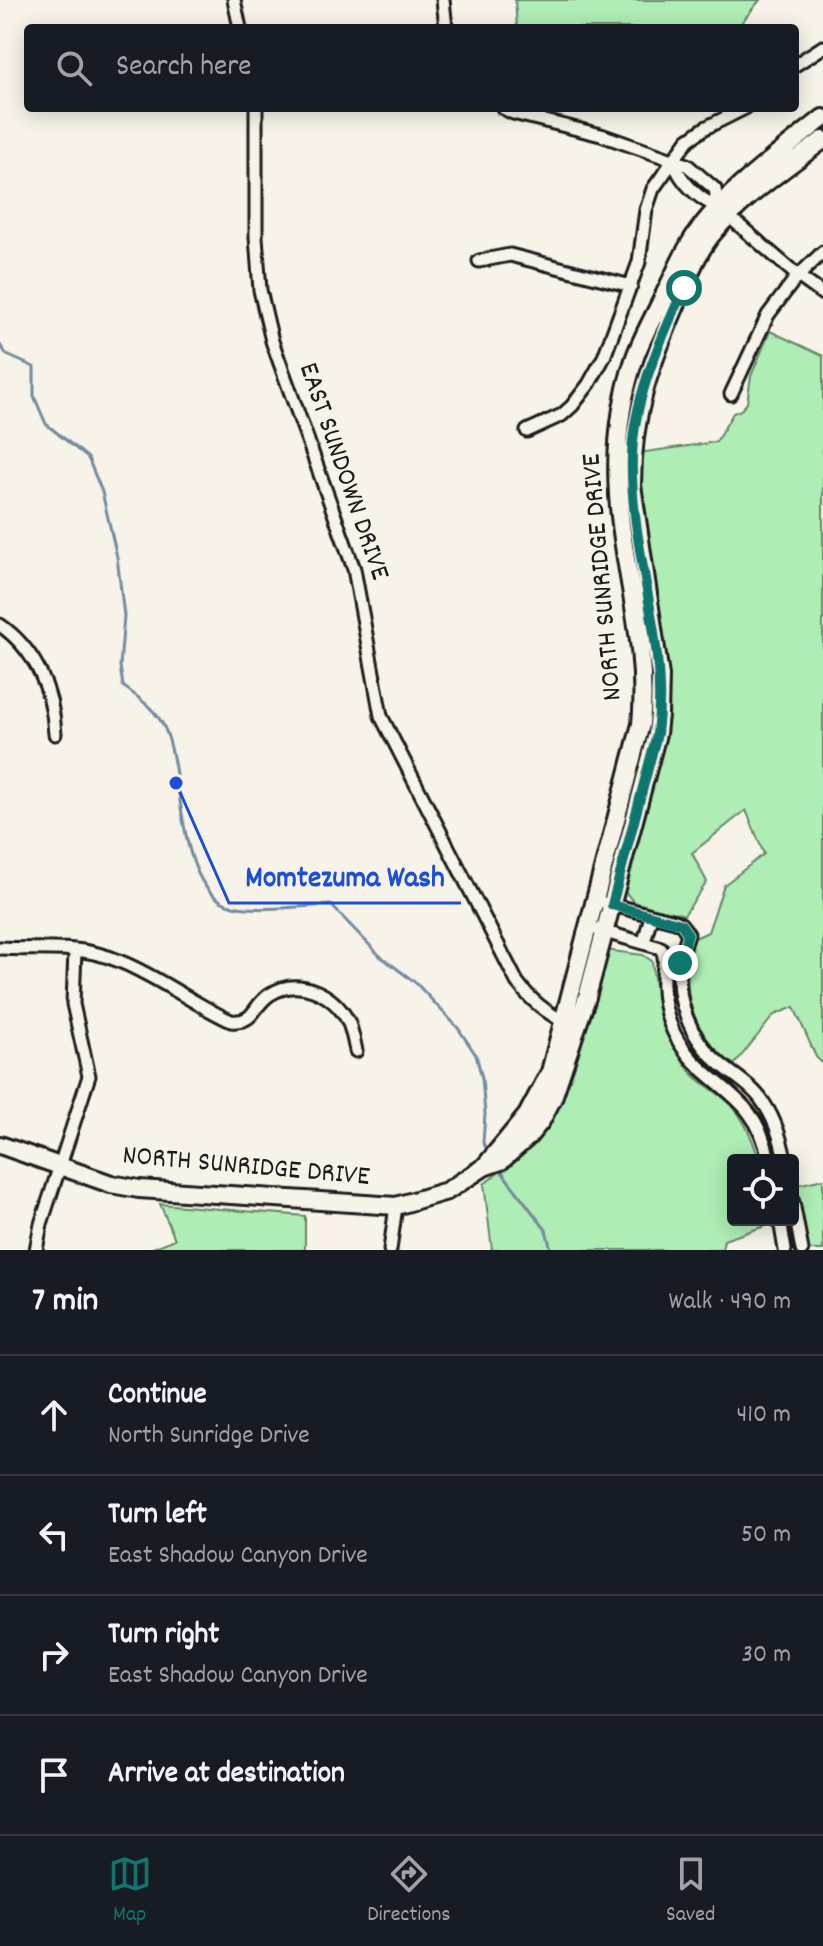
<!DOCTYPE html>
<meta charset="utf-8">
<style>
:root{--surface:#171b24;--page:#20242c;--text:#f1f3f6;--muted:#9ea1a6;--line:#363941;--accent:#0f766e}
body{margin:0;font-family:Dekko,sans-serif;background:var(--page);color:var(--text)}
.controls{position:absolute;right:24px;bottom:24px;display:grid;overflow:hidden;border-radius:8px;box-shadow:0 4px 20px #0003}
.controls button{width:72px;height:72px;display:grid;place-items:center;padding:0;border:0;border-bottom:2px solid var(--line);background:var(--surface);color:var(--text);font:40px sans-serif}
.stop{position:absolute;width:24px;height:24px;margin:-18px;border:6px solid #0f766e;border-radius:50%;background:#fff}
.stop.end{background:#0f766e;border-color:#fff;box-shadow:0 2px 8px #0008}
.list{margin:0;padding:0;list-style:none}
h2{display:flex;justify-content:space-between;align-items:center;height:104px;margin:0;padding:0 32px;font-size:34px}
h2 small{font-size:26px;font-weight:400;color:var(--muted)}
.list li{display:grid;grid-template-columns:52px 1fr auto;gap:24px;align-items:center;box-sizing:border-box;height:120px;padding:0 32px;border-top:2px solid var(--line)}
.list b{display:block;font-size:30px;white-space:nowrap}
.list p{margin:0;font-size:26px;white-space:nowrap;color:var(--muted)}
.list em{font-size:26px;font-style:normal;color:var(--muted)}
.icon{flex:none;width:44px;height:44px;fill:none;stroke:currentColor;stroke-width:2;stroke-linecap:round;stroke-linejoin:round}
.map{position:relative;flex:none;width:823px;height:1250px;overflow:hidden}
.search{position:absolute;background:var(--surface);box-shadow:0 4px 20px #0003;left:24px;right:24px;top:24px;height:88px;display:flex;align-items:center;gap:20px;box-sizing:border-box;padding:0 28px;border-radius:8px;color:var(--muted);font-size:30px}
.sheet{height:584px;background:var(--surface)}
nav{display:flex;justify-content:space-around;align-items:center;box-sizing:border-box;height:112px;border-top:2px solid var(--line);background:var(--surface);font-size:22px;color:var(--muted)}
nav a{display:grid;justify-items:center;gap:4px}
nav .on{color:var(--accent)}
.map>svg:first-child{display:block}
</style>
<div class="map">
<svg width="823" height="1250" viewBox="0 0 823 1250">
<rect width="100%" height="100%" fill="#f7f3e8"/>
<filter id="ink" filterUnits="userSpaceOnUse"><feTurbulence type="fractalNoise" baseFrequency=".0125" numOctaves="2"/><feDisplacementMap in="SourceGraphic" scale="16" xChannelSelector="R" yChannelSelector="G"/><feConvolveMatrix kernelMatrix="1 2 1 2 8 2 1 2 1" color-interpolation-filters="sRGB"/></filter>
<g filter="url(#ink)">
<path fill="#aeedb4" stroke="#658468" stroke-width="2" d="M515,0H760L737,28H517Z
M770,331L823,356V1064L816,1057L794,1007L774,1015L734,1065C691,1035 678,987 695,938L708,932L724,885L764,854L746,810L692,853L707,882L684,915C669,909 647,912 634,902C628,897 628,892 620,889L660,744L639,496L638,453L716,442L733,413L741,410L747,403L751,376Z
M605,950L643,955L652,961C656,1002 663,1037 689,1070C699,1082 715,1090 727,1101C744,1116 753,1139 759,1160H733V1220H770L771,1224L724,1240L722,1250H492L484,1184C505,1168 525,1151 542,1129C580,1080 590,1009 605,950Z
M823,1179V1250H809L797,1185Z
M160,1204L305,1216V1250H148L175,1239Z"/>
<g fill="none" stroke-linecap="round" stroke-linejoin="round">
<path stroke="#738b9f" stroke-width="3" d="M0,345L7,355L34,367V396L46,424L88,458L102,492L117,557L124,616L120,666L123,686C139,698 157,710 165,729C185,774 175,892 233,906C261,912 302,906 331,905L380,956L416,983L458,1028L476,1055L482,1078L485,1114L483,1143L490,1154
M498,1167L546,1230L551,1250"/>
<defs>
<path id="street" d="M234,0L240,28
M443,0L446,28
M795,65L823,47
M256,108V237L260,290L272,341L354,569L381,716L517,982C531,1001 546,1013 567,1023
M503,108L513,113L601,135L687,165L715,189L718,207
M673,161C681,182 698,199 718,207L798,276L823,294
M479,261L510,255L631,286
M731,394L768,315L795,279L823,252
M527,431L562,415L572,406L589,384L604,357L639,262L646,210L653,189L688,140L705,128L745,108
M0,625C36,650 53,691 55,734
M605,903L675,921L681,924L688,934C685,944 681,953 680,963C675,1000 690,1038 718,1062C731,1074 749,1083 760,1098C774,1116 781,1138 785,1160
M598,930L661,948C667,959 663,966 663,978C662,996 666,1016 674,1033C702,1089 755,1087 769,1160
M644,942L651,916
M0,948C32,950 67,946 98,954C142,965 189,1002 231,1021C255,1023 252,1007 269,995C298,976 333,993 348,1021C352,1030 354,1041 356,1051
M793,1202L802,1250
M780,1220L785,1250
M36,1250L41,1224L89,1076L73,1004L75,950
M390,1250L396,1206"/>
<path id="secondary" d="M0,1145L111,1184L139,1189L396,1206L447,1191L484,1167L501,1161L528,1137L541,1121L553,1098L587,997L657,734L659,715L660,676L632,485C632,410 651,363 680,296C690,273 698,250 715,231C745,195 786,168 823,140
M485,1166L527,1115L550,1072L641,724C649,646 623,571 618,495C615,448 620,401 635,357C643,335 656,313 666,291C677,269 686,246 701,227C730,189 785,149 823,118"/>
</defs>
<use href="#street" stroke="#1c1c1c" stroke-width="17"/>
<use href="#secondary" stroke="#1c1c1c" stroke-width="22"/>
<use href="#street" stroke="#f7f3e8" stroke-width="11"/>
<use href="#secondary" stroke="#f7f3e8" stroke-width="16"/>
</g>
</g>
<g fill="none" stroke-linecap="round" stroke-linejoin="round" filter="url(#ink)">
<path stroke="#0f766e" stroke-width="10" d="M680,963L688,934L681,924L612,905L657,734C669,640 629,550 632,456C634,396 660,342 684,288"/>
</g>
<g text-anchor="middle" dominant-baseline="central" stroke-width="7" stroke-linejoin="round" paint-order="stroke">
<g font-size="28" fill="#1c1c1c" stroke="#f7f3e8">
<text transform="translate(342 472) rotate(71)">EAST SUNDOWN DRIVE</text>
<text transform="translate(604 577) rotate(-95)">NORTH SUNRIDGE DRIVE</text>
<text transform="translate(246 1168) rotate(5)">NORTH SUNRIDGE DRIVE</text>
</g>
</g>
<path fill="none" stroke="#1d4ed8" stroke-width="3" d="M176 783L229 903H461"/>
<circle fill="#1d4ed8" stroke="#f7f3e8" stroke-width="3" cx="176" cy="783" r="8"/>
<g font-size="30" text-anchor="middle" font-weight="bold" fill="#1d4ed8" stroke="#f7f3e8" stroke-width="7" stroke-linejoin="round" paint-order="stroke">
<text x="345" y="886">Momtezuma Wash</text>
</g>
</svg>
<div class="controls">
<button><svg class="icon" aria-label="locate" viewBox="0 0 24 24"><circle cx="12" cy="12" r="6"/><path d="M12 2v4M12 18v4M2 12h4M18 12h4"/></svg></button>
</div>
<div class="stop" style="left:684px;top:288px"></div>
<div class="stop end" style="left:680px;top:963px"></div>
<div class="search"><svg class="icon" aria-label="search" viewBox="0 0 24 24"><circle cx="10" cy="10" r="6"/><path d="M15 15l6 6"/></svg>Search here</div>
</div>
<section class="sheet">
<h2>7 min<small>Walk · 490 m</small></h2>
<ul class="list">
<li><svg class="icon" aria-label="ahead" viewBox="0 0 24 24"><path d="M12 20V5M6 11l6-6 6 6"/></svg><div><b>Continue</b><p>North Sunridge Drive</p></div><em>410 m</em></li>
<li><svg class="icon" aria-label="left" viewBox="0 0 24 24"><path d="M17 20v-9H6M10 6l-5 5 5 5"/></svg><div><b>Turn left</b><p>East Shadow Canyon Drive</p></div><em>50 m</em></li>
<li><svg class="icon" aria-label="right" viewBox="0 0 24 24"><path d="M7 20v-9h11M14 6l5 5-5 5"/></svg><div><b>Turn right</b><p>East Shadow Canyon Drive</p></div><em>30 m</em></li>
<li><svg class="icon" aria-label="arrive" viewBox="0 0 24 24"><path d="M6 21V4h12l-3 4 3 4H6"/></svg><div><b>Arrive at destination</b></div></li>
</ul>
</section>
<nav>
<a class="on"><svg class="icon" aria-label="map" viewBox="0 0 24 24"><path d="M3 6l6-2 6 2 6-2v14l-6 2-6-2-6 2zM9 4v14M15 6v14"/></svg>Map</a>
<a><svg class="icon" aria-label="directions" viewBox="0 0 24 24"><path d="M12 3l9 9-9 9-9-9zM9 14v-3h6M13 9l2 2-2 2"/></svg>Directions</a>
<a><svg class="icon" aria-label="saved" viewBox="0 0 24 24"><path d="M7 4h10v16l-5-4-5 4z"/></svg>Saved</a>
</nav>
